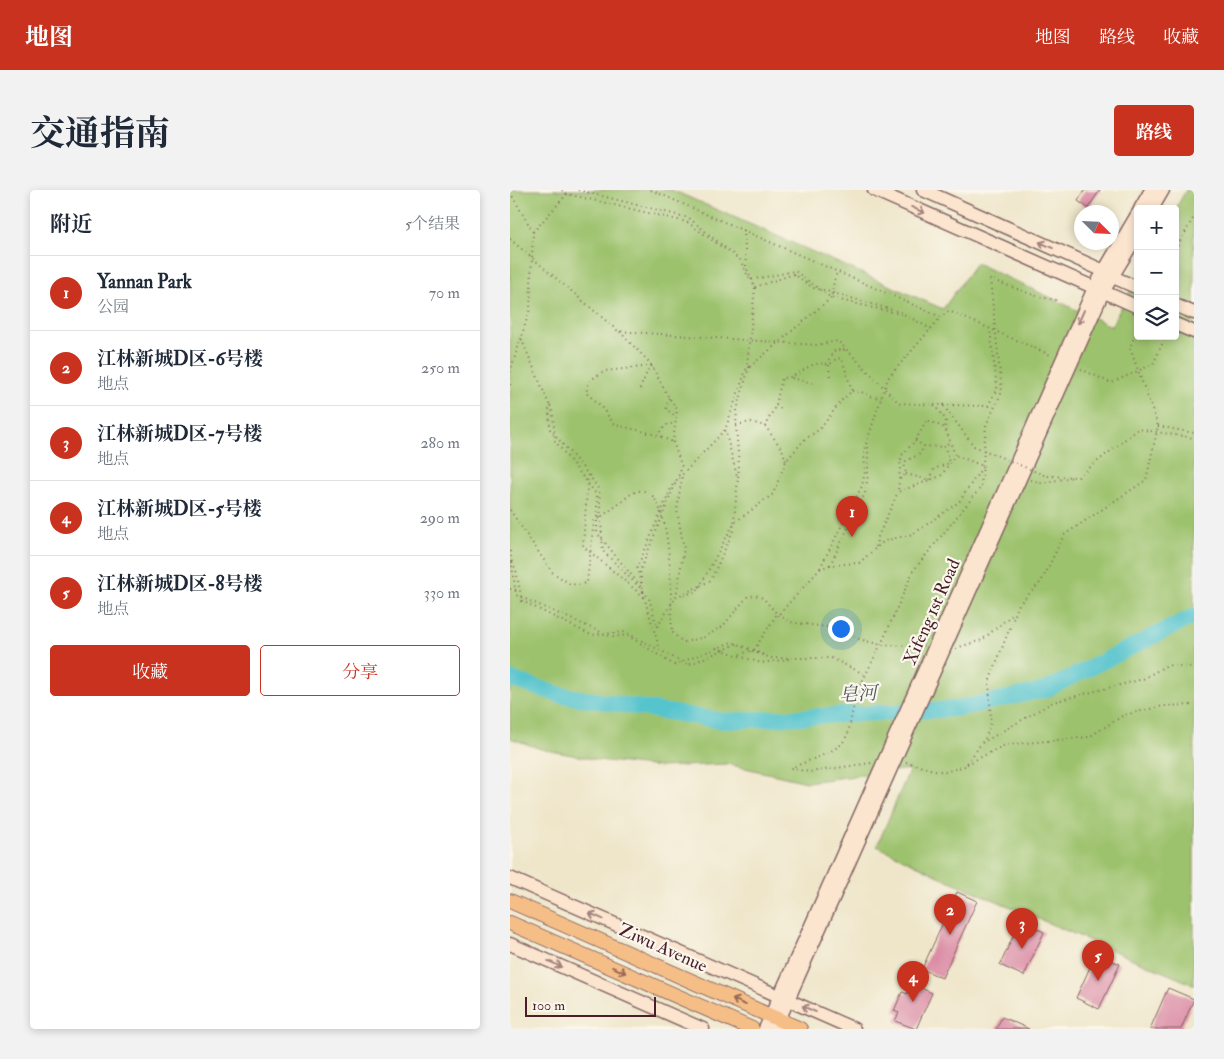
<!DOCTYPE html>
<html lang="zh">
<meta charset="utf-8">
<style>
:root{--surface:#fff;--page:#f2f2f3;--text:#1f2937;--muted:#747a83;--line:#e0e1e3;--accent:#c8321e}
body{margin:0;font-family:"IM FELL Double Pica","Noto Serif SC",serif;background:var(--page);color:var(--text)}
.controls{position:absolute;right:15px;top:15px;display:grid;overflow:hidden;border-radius:5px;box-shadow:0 2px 8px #0003}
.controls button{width:45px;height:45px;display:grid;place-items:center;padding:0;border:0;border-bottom:1px solid var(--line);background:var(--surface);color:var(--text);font:25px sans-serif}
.compass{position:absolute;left:564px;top:15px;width:45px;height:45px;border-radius:50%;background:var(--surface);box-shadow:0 2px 8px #0003;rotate:114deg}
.scale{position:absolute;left:15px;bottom:12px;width:131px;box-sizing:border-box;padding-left:5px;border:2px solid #4a1f2b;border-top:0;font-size:14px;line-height:18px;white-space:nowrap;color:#4a1f2b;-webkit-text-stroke:4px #fbf7ec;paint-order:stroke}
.you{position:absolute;left:330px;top:438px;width:18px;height:18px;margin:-12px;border:4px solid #fff;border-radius:50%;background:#1a73e8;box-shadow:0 0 0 8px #1a73e833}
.badge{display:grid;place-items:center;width:32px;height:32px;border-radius:50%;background:var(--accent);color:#fff;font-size:16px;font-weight:700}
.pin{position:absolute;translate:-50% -41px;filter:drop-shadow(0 1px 2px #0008)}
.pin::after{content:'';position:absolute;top:26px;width:18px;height:15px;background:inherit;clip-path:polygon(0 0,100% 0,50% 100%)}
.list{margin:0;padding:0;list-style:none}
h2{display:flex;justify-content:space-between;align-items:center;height:65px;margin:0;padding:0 20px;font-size:21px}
h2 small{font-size:16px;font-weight:400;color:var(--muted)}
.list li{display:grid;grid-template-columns:32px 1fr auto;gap:15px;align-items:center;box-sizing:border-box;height:75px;padding:0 20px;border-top:1px solid var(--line)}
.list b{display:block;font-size:19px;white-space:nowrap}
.list p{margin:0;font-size:16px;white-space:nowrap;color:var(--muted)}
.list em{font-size:16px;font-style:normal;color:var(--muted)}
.actions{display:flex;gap:10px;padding:15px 20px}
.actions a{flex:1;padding:11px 0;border:1px solid var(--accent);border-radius:5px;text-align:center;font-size:18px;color:var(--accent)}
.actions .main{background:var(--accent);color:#fff}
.icon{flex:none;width:28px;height:28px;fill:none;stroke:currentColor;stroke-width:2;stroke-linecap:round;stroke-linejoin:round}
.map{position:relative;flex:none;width:684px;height:839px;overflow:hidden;border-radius:5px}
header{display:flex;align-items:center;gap:30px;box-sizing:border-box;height:70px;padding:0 25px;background:var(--accent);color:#fff}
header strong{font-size:24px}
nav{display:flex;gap:28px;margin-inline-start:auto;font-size:18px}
.intro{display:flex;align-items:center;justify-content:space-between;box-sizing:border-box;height:120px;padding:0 30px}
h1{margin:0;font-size:35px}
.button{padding:12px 22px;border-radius:5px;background:var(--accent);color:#fff;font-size:18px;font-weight:700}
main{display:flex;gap:30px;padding:0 30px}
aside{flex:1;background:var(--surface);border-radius:5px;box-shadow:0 2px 8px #0003}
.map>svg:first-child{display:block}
</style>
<header>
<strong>地图</strong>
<nav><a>地图</a><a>路线</a><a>收藏</a></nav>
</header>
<div class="intro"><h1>交通指南</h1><a class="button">路线</a></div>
<main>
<aside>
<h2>附近<small>5个结果</small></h2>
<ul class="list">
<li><span class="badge">1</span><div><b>Yannan Park</b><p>公园</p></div><em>70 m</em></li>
<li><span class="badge">2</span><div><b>江林新城D区-6号楼</b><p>地点</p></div><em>250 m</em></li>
<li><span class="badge">3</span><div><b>江林新城D区-7号楼</b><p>地点</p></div><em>280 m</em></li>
<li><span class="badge">4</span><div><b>江林新城D区-5号楼</b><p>地点</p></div><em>290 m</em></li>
<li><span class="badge">5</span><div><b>江林新城D区-8号楼</b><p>地点</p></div><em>330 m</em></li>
</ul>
<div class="actions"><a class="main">收藏</a><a>分享</a></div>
</aside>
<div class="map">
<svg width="684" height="839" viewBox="0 0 684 839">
<rect width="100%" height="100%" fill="#fbf7ec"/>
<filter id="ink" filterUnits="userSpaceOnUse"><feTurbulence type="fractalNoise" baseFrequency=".02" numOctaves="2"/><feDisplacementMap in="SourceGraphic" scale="10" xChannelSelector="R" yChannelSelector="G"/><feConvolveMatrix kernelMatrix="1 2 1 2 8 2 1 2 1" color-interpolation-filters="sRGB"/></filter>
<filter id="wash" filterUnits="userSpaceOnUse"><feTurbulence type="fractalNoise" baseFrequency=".0096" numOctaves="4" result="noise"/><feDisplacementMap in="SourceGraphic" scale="20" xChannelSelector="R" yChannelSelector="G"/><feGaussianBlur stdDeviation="1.12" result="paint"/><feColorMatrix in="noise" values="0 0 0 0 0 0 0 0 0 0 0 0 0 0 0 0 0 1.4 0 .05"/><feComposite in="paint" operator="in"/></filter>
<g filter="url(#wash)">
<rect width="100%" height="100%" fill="#efe6ca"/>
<path fill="#9dc26d" stroke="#74704c" d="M0,0H162L433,119L466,73L601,136L628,87V146H665V20L676,0H684V795L435,689L367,656L400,579L297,592L217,574L150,577L88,570L31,559L0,548Z"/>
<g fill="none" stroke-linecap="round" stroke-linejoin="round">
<path stroke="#56c4cd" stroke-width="16" d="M0,489L51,505L214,531L445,519L535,500L684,426"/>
</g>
<g id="blocks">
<path fill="#dc8da6" d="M575,0H590L578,18L568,11Z
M447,702L467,711L432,788L412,779Z
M510,731L534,742L514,786L490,775Z
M586,764L610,774L589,819L566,808Z
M402,794L422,803L406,839L385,831L389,823L384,821L392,802L397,804Z
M658,798L684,809L671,839H640Z
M492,827L519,839H486Z"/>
</g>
</g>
<g filter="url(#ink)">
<use href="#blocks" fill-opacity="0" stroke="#846563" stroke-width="1"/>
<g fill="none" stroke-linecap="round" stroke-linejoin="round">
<defs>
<path id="secondary" d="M364,0L628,117
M413,0L594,81L603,87L628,98
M630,19L641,0
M642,19L653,0
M665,115L684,123
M665,134L684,142
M0,688L344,839
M0,754L193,839
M255,839L584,98L628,23
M265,839L593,102L628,44"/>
<path id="primary" d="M0,711L290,839
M0,733L242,839"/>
</defs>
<use href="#secondary" stroke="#846563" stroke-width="15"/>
<use href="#primary" stroke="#846563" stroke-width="16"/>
<path stroke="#846563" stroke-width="2" stroke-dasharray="1 4" stroke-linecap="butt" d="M52,0L57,4L177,32L216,60
M68,0L179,28L230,70L240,90L285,81L321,108L395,125
M141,0L431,127L439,121L543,166
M0,2L23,42L20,119L11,148L39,214L40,239L78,284L73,356L134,407L130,381L172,277L163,252L167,219L159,208L140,173L109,141
M234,40L236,77L245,97L237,175L239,177L227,220L226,235L241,232L255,236
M23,42L57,4L58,0
M665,60L684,27
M245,97L284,84L303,98L309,99
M313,100L390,122L421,139
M316,174L325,160H336
M319,175L320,189
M142,176L94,181L79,191L76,203L88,213L105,235C124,239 144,243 163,252
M571,179L601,193L643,174L656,146
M0,182L11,148
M282,188L302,193
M0,194V197
M130,199L138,180L142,176
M342,201L356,203L362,207L371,208
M159,208L156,219L165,226
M266,215L272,220
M424,215L436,230L435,238L445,265L431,286L388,302L391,266L405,251L417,230L435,238
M433,215L478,216L487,198L480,139
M40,216L43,223L45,251L87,305V343L132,398
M648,236L684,243
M215,240L227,286
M151,247L150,241L159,233L165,235
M405,251L414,256L435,257L440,251
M391,270L394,272L410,264L414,256
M396,284L420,290L424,279L439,273L435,257
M79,285L89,300L93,361L133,401
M169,288L215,240L236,180L321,108L325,86L329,82
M390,289L396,284L394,272
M521,290L531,293L564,287
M0,320L42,382L60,394L71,395L77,392L84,331C94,325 103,318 113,311C116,308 121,303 125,302C166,286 160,421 162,442L169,449L175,452L195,447L213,436L237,407L245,405L253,408L267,424L280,432L331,439L349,449L371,455L414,456
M366,357L367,349L388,302
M0,361L6,405L102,447L117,445L164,475L222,452L244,460L260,468H321L356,485
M2,372L6,380L12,411L81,445L115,442L178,475L227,454
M320,375L355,303L358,285V253
M310,378L352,296L355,282L354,260L378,188L431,127
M131,393L127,378L163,294L166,292
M0,399L10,400
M133,401L139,408L147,437L166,407L174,359L167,320L172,287
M174,405L187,401L190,396L201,390L223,341L229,277L226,235
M134,407L150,460
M166,407L190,396L224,333L263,304L276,271L295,249L310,239L331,211L342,201L332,169L327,168L319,175C297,168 293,188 272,188L266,215L255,236L272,259L276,271
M233,457L252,465
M206,458L227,465L244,460L267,424L270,423L310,379L320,375L349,373L374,351L403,344L449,312L473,276L445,265
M446,458L472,450L504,423
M229,466L251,473L280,469
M472,553L543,512L633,489L657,475L684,477
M396,572L420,579L435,582L455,576L476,547L481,532L479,492L509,414L531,392L554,345L636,290L648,236L620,158L628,136
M361,573L299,582L281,578L318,563L332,554L338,544L346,504L374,448L403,381L471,297L476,235L492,202L480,89L529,107L547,110
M457,574L495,555L579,547L614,525L653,516L684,515"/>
<use href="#secondary" stroke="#fbe5cf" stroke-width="12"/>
<use href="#primary" stroke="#f6be87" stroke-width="14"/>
<path stroke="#846563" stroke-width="2" stroke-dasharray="1 4" stroke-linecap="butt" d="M0,49L108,141L306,155L328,151L389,213L433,215L464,256L536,286L568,287L628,239L684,248"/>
</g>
<defs><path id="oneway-shaft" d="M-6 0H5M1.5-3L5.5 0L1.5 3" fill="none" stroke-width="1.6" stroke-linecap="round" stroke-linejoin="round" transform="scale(1.25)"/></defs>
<g stroke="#a2827d">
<use href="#oneway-shaft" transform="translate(408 20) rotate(24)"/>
<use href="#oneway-shaft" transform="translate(536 55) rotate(-156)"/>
<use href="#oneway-shaft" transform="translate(571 127) rotate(114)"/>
<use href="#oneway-shaft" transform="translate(86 726) rotate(-156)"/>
<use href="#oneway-shaft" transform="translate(45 774) rotate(24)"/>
<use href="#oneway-shaft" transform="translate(299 819) rotate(-156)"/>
</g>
<g stroke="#976754">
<use href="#oneway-shaft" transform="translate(109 780) rotate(24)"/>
<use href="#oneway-shaft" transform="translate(229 812) rotate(-156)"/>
</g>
</g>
<g text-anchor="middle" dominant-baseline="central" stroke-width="4.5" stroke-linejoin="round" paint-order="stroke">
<g font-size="18" fill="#4a1f2b" stroke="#fbf7ec">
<text transform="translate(422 422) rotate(-66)">Xifeng 1st Road</text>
<text transform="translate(153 758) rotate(24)">Ziwu Avenue</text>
</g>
<g font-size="19" font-style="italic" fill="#4e5964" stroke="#fbf7ec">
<text transform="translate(348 504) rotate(-3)">皂河</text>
</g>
</g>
</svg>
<div class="controls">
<button>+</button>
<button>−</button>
<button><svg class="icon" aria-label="layers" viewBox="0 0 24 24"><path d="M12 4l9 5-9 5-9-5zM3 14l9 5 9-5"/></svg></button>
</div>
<svg class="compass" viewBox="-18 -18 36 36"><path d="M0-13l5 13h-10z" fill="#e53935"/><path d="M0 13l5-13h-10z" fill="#747a83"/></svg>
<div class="scale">100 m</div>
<div class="you"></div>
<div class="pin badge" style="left:342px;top:347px">1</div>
<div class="pin badge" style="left:440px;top:745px">2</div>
<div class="pin badge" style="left:512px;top:759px">3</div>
<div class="pin badge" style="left:403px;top:812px">4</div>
<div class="pin badge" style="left:588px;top:791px">5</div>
</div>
</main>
